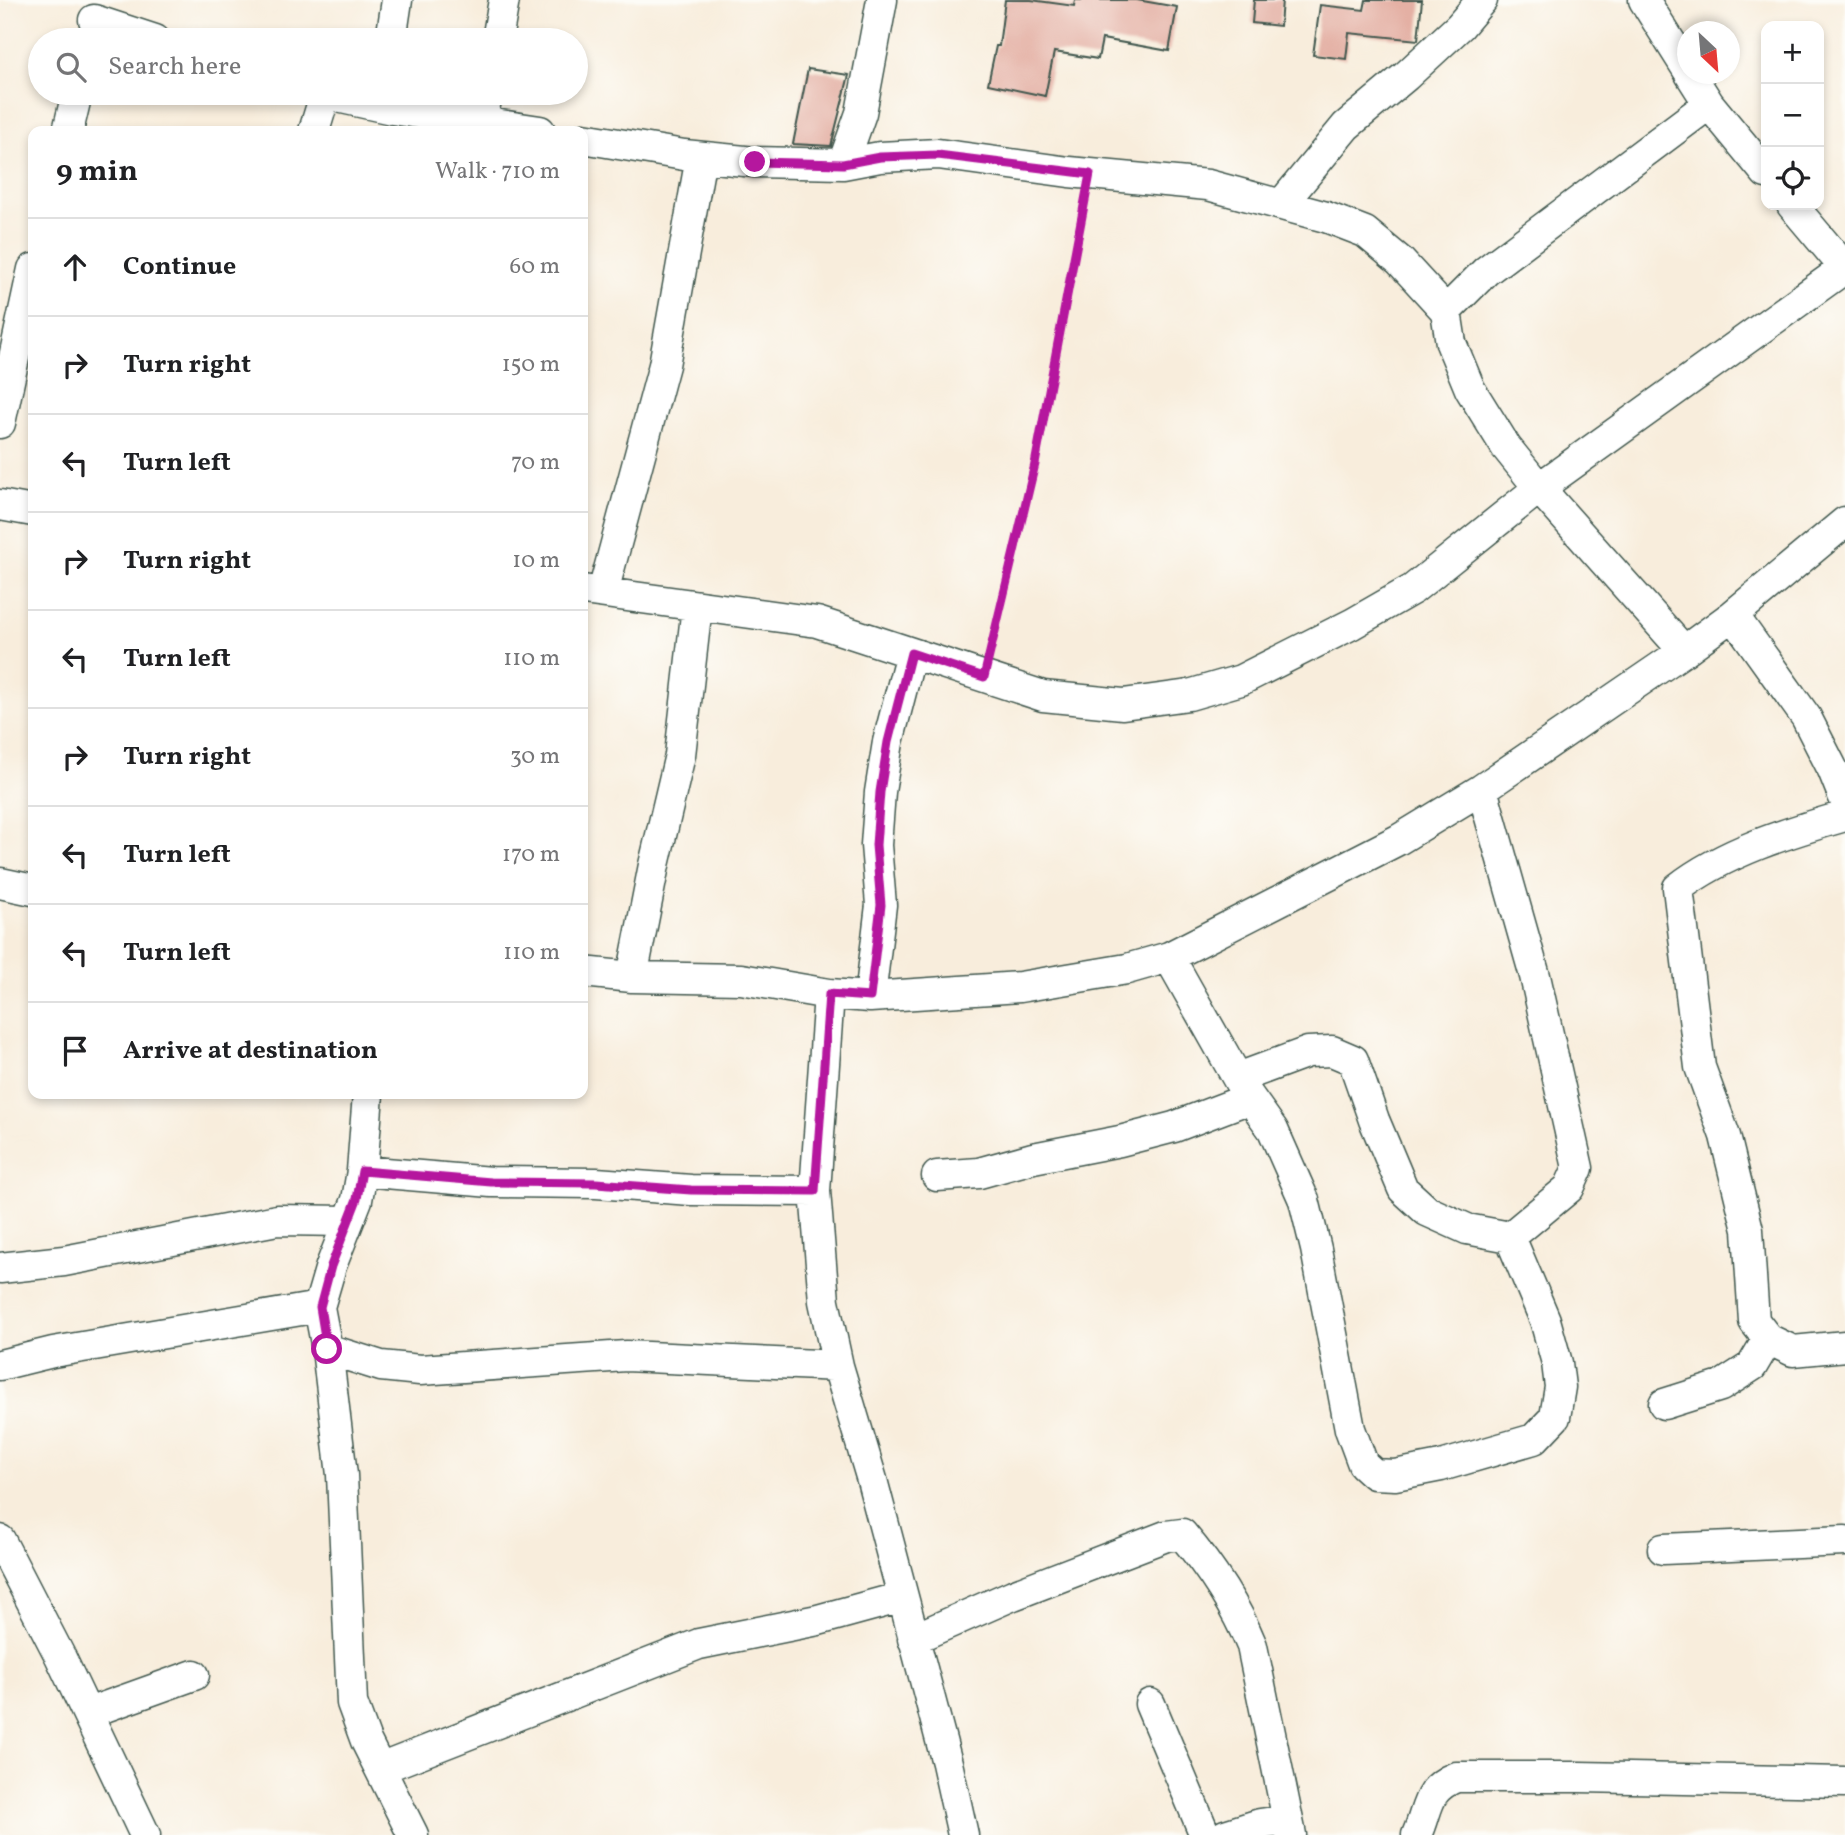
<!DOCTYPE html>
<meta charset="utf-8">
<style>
:root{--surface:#fff;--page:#f2f2f2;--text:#202124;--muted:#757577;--line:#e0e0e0}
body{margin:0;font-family:Vollkorn,serif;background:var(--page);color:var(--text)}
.controls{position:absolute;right:21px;top:21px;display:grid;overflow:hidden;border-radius:14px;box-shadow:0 4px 10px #0003}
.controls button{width:63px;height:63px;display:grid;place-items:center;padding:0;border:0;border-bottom:2px solid var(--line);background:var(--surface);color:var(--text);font:35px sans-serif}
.compass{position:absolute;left:1677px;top:21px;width:63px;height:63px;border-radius:50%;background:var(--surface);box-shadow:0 4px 10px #0003;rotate:154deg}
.stop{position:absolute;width:21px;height:21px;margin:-16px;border:5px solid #b5179e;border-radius:50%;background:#fff}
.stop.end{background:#b5179e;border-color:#fff;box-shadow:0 2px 7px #0008}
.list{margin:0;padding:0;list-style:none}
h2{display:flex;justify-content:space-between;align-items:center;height:91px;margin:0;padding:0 28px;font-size:30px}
h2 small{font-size:23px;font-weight:400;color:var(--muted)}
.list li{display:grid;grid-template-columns:46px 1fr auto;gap:21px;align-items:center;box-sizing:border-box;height:98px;padding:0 28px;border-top:2px solid var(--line)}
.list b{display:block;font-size:26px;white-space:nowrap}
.list em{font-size:23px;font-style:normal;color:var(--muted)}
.icon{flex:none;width:38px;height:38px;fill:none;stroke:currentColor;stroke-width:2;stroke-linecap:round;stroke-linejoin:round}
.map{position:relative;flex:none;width:1845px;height:1835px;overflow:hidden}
.search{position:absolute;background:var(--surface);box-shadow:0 4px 10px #0003;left:28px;top:28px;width:560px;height:77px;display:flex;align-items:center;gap:18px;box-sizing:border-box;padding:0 24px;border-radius:38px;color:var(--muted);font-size:26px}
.panel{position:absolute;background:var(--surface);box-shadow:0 4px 10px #0003;left:28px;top:126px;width:560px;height:973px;border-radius:14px}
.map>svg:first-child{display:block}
</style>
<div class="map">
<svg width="1845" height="1835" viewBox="0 0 1845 1835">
<rect width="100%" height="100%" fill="#fdfcf7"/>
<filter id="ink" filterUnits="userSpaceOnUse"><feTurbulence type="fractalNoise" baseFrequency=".0143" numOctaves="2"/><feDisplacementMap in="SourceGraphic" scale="14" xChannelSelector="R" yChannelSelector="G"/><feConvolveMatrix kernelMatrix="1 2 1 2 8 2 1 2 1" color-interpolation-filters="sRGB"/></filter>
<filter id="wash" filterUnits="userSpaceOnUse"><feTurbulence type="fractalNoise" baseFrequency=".00686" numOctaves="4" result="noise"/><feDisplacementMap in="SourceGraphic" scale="28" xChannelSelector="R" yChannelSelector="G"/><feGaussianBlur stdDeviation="1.57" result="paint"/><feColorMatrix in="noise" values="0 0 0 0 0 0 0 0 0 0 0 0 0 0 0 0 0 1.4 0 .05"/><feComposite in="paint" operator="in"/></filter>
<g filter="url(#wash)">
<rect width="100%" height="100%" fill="#f8eddc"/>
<g id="blocks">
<path fill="#e4b0a4" d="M1005,0H1031L1074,6L1075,0H1137L1177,7L1169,51L1102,39L1098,59L1054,52L1045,96L988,84L996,46H999Z
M1254,0H1282L1280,26L1252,23Z
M1366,0H1422L1418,40L1349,33L1346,59L1313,55L1320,5L1364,10Z
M808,69L849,75L831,146L793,144Z"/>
</g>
</g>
<g filter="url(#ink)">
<use href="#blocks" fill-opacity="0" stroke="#40574d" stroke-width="2"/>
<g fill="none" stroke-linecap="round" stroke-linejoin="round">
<defs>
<path id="minor" d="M1644,0L1688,70
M94,20L155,40
M391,40L397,0
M497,40L504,0
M1690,74L1709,104L1766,173
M319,93L392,109L540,131
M482,123L487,93
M68,131L77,93
M314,131L325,95
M583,138L684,155L755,162L843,164L880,157L938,154L1069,172L1208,185L1326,217L1365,232L1400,261L1446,311
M843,164L861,113L882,0
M1281,205L1346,126L1406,76L1460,26L1482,0
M1792,205L1845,268
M0,423L33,269
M0,505L33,511
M583,590L817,622L1043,696L1123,704L1189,695L1241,680L1352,624L1413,589L1539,488L1845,268
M603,592L664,365L701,157
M1733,615L1806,717L1833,770L1845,800
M1684,651L1539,488L1506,447L1470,389L1451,343L1446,311L1486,271L1709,104
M1845,816C1789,832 1724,852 1678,888L1700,1067L1725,1136L1748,1230L1754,1321L1768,1339L1793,1351L1845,1346
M0,883L33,890
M1169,957L1243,1088L1273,1130L1304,1200L1316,1249L1350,1429L1363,1464L1374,1474L1395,1475L1441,1466L1534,1439L1555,1417L1560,1387L1557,1363L1545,1320L1510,1237
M583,972L632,977L741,979L829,994L870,997L1020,987L1127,969L1169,957L1398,840L1482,789L1684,651L1733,615L1845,522
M632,977L654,865L680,755L697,606
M829,994L815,1191L824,1301L838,1366L872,1480L947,1763L963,1835
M870,997L881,905L876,845L880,792L888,742L911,653
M1238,1078L1308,1052L1332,1051L1353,1060L1374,1120L1403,1189L1427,1211L1467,1229L1510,1237L1569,1188L1578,1168L1535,976L1482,789
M368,1094L362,1171L357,1200L331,1266L319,1307L327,1349L342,1475L352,1703L366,1741L413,1835
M362,1171L491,1182L596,1183L691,1190L815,1191
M937,1176L979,1173L1033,1158L1120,1141L1174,1127L1250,1098
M0,1268L64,1261L277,1220L348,1221
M327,1349L381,1366L420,1370L626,1356L838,1366
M0,1365L53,1352L319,1307
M1664,1404L1721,1386L1752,1366L1768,1339
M0,1540L60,1656L145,1835
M1663,1549L1845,1541
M913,1639L1013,1595L1166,1536L1182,1534C1210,1567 1236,1607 1252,1646L1291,1835
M1150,1704L1205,1835
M88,1713L194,1675
M382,1768L699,1644L818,1620L902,1597
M1225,1835L1260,1824L1288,1820
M1417,1835C1429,1809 1425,1789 1456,1777H1579L1845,1782"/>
</defs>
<use href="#minor" stroke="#40574d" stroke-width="33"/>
<path stroke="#40574d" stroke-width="3.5" stroke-dasharray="2 5" stroke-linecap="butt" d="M990,652L1035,464L1085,197"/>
<use href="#minor" stroke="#fff" stroke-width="30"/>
</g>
</g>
<g fill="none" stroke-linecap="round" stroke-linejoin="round" filter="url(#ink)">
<path stroke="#b5179e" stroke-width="9" d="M327,1349L320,1307L331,1266L357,1199L362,1171L491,1182L596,1183L691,1190L815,1191L829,994L870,997L881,905L876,845L880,792L888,742L911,653L984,677L1035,464L1090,174L938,155L880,157L843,164L755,162"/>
</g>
</svg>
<div class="controls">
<button>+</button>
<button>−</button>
<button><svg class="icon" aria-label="locate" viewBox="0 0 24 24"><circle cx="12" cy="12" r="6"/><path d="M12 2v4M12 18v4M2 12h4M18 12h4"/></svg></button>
</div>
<svg class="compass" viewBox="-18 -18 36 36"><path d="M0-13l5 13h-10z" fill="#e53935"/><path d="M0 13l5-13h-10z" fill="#757577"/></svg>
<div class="stop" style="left:327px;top:1349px"></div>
<div class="stop end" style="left:755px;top:162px"></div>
<div class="search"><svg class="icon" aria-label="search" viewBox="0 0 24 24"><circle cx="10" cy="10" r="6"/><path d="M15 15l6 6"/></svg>Search here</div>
<section class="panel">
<h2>9 min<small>Walk · 710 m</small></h2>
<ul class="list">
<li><svg class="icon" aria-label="ahead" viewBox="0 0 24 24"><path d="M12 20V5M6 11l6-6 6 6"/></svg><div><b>Continue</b></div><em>60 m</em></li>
<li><svg class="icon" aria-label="right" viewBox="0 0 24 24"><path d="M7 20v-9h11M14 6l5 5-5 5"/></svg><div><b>Turn right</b></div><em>150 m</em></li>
<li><svg class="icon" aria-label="left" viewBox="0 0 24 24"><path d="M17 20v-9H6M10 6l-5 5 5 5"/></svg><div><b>Turn left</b></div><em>70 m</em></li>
<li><svg class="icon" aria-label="right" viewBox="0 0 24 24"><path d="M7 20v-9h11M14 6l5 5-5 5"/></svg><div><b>Turn right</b></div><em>10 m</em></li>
<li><svg class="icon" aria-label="left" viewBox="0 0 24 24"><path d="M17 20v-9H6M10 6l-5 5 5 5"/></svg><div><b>Turn left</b></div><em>110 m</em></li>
<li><svg class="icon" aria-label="right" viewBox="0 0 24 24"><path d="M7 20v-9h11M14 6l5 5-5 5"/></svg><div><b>Turn right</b></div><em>30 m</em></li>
<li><svg class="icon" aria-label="left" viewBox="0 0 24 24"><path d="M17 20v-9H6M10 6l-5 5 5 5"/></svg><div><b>Turn left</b></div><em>170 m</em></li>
<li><svg class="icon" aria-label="left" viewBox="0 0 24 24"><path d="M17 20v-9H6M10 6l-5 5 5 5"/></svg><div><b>Turn left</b></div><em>110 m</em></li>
<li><svg class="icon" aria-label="arrive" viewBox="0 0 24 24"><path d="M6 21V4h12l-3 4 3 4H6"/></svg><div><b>Arrive at destination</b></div></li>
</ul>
</section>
</div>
